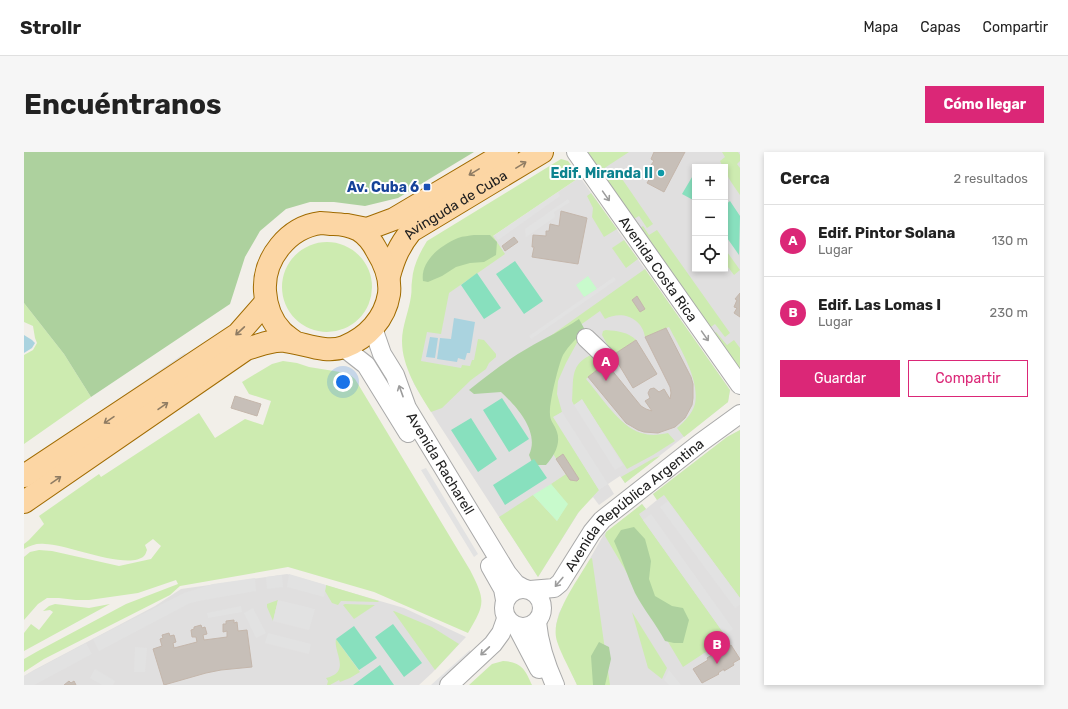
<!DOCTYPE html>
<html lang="es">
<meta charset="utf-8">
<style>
:root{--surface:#fff;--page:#f6f6f6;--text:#222;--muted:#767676;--line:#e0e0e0;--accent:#db2777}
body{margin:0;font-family:Rubik,sans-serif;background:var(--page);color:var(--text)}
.controls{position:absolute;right:12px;top:12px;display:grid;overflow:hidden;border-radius:0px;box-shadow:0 2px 6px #0003}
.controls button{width:36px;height:36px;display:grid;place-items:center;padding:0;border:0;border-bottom:1px solid var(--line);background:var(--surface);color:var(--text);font:20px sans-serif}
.you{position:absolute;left:319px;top:230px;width:14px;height:14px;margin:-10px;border:3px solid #fff;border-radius:50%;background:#1a73e8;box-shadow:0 0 0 6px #1a73e833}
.badge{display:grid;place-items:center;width:26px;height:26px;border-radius:50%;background:var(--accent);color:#fff;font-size:13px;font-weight:700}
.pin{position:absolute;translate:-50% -33px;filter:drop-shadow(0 1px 2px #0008)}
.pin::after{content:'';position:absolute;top:21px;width:14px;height:12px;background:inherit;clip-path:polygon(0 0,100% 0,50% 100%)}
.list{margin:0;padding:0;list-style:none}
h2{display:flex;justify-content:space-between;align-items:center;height:52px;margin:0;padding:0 16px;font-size:17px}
h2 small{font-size:13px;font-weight:400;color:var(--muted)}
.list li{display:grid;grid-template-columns:26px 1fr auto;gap:12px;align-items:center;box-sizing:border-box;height:72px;padding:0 16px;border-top:1px solid var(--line)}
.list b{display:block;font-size:15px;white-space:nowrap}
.list p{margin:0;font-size:13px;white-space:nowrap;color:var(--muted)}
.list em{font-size:13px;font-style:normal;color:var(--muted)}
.actions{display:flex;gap:8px;padding:12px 16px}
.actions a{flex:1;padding:9px 0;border:1px solid var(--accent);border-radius:0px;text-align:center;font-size:14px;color:var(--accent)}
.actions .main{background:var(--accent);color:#fff}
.icon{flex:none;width:22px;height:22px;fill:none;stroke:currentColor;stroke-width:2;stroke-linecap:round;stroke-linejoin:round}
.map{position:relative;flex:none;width:716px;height:533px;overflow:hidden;border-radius:0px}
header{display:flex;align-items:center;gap:24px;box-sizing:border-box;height:56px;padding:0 20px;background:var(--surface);border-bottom:1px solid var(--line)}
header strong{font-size:19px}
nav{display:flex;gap:22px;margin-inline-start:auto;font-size:14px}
.intro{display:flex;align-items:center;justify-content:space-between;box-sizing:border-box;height:96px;padding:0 24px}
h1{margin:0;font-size:28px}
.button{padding:10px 18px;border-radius:0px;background:var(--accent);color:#fff;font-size:14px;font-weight:700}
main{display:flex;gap:24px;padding:0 24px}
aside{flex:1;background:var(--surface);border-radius:0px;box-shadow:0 2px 6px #0003}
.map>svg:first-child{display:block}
</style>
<header>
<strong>Strollr</strong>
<nav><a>Mapa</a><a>Capas</a><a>Compartir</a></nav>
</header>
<div class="intro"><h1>Encuéntranos</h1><a class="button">Cómo llegar</a></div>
<main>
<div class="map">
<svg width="716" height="533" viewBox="0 0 716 533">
<rect width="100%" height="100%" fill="#f2efe9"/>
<path fill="#e0dfdf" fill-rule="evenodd" d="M594,0H716V223L572,13ZM671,15H701V117H671Z
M556,25L706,238L704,250L601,331L596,324L584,332L590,342L575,353L569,345L558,355L514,425L414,271L390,232L386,221L418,119Z
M716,278V533H553L533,488L532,473L535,461L580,382L618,352L622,357L633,348L629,342L703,285Z
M263,422L380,456L442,485L408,521L395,533H0V524L10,518L131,454L157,437Z"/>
<path fill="#cdebb0" d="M564,0H605L579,17L575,12L572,13Z
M698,0H714L716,3V9L713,12L716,16V43C711,35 702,25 701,15H699L696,9L701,5Z
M537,7L544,9L556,25L469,84L481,102L425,141L417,182L403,180L397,209L437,216L438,213L446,214L448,208H450L454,187L460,188L472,202V205L465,211L462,217L447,228L418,256L407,260C394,239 378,215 378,189C378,174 385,159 387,144C388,139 387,134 388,129C389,114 395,102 403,89Z
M594,21L629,72L623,76L615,64L608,68L582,28Z
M567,41L593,77L580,85L568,65L569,56L563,44Z
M614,71L616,76L619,74L625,83L633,78L706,181L701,185L691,172L684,177L612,73Z
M600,88L614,107L602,116L588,96Z
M258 135a45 45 0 1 1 90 0a45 45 0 1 1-90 0Z
M701,97L716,118L710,123L701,111Z
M621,117L706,238L704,250L660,285L653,276C660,270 668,262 671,252C676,228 656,196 645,175L621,185C618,166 598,158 581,167L576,159L555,174V187L542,211L534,229L533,242L538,260L530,265L575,338L554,361L514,425L475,365L509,343L533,369L543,352L527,332L542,322L483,230L498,204Z
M0,151L40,202L67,245L0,292V203L9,198L13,191L11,186L9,174L0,170Z
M582,178C594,179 604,180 612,188L589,203L578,183L579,179Z
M692,180L703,193L710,188L716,196V223L688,183Z
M569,202L582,211L562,227C576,243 596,275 617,281C626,284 635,283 644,281L651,289L629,303L603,317L558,248L550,253L548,249C550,227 545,212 569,202Z
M259,209L273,211L285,215L316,220L326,223L331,227L446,418C462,449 461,452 444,481L350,440L264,415L156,434L146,443L20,507L0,520V507L14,499L102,452L154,432L152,428L114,441L65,448H52L35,446H23L14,452L0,468V405L6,400L15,398L28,399L95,414L127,407L137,394L129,387L121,393L123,398C122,400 122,402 120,404C104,419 43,392 21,392C13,391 7,393 0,397V392L5,388L20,372L15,364L75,322L77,325L175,261L191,286L221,267L239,273L247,249L225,242L218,230L248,212Z
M716,278V446L640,343L633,348L629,342L703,285Z
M636,304L601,331L597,325L630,306Z
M618,352L622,357L615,362L619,368L703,486L659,515L581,384L582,380Z
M568,406L586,533H553C548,521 534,497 532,485C528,462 555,426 566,407Z
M302,433L355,449L354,450L317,449L314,453L308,451L301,439Z
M254,448L249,469L243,455V452Z
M31,452L65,456L86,452L0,499V481L7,472L15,478L29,460L26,458L19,459L25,454Z
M321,452L351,453L330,467L319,453Z
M369,459H370L408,475L435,492L411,518Z
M608,460L643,516L638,527L624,516Z
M312,487L336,520L326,526L316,530L315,528L306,533H303L304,529L302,526C328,520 309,500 312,487Z
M479,509C497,510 501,517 508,533H445L468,512Z"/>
<path fill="#add19e" d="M0,0H450L374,46L341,54L310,50H286L262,57L236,79L221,105L206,152L67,245L40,202L0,151Z
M450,83H466L473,90L472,103L460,110L446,111L432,115L418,124L404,130L399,129C396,109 417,93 434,86C439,84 445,84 450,83Z
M555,167L561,178C554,185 544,194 539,203C534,214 527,245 526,257C525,270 530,270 533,280C537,292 530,304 522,313H509L505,303C516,280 493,255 477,240L450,242L445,238C464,223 483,208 504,196C521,186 539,178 555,167Z
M610,375L621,387L627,409L625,427L631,444L648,454L659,456L665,468L659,491H650L641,489C632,472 620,458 611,441C603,424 598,406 590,389L597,378Z
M575,490L585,495L587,507L581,533H569L567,504Z"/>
<path fill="#c8facc" d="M564,124L573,137L560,145L552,133Z
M527,332L544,352L533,369L509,343Z"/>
<path fill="#88e0be" d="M671,20V49L658,42Z
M706,49L716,64L715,103L701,83V53Z
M491,109L519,149L500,162L472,122Z
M453,121L477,156L460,167L437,133Z
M478,246L505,287L485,300L459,258Z
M447,266L473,307L454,320L427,278Z
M510,307L523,326L481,353L469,333Z
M369,472L398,511L380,525L351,485Z
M330,474L353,506L335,518L312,487Z
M356,513L370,533H329Z"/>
<path fill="#e2e2e2" d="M534,40L536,44L474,88L471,83Z
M544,47L546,50L530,60L531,65L502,85L501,77Z
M590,125L592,128L507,187L505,184Z
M161,201L164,206L0,312Z
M558,247L599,313L591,318L550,253Z
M538,260L584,332L575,338L529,265Z
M402,316L454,402L450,405L397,318Z
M644,349L716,446V453L711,456L636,355Z
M627,362L709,477L701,483L619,368Z
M265,422L302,433L300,445L263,435Z
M258,423L259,435L243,437L242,425Z
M231,426L232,439L180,448L166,451L75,499L69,487L160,441L189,432Z
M254,448L291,457L285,478L249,469Z
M217,454L218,460L184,466L183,461Z
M229,456L242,481L232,486L220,461Z
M244,481L287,492L285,502L241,491Z
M62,491L68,502L10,533H0V524Z
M111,495L123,496L121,520H110Z
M446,498L448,508L419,533H407Z
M71,517L91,529L89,533H78L66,526Z
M645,518L657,533H645L640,528Z"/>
<path fill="#aad3df" d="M430,166L451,170L446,201H443L441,208L434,206L433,210L413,207L416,186L427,187Z
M0,183L8,188L11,191L8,196L0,201Z
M406,185L414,186L411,206L402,205Z"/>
<path fill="#c7bfb8" stroke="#c4b6ab" d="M630,0H661L640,40L623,31L626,26L624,24L627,18L624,17L630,9L627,7Z
M537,59L563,66L554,112L508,105L510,95H508L509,83L522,84V79H525L526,72L535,74Z
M490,85L494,90L481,99L478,94Z
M716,141V165L710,161L713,156L710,155L713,148L711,147Z
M613,144L621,157L616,160L608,148Z
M642,176L667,225L669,232V246L668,253L661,266L651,275L634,281L620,280L614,278L602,271L564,225L582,211L617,254L622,257L628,259L621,249L626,246L624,241L626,237L630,236L635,240L640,237L646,247L647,241L646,235L621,185Z
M612,188L633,222L609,236L589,203Z
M211,244L237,252L233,264L207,256Z
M539,302L555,327L553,329L546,328L532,307Z
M210,468V471L213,470L214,479L223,478L228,515L197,518L182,521L140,533L129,497L138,494L136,487L139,486L138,483L145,481L146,484L150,483L152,490L149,491L150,496L173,490L172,485H168L167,478L170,477V475L177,473L178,476L181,475L183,482L179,483L180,488L203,485V479L199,480V472H202V469Z
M707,493L716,507L709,511L710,513L700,519V517L694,521L695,522L678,531L669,517L684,508L683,506L691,501L692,502Z
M45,529L47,531L50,529L52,533H40Z"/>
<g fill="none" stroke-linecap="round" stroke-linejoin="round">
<defs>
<g id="minor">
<path id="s1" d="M552,0L716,233"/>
<path id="s2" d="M349,176L358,202L371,223L383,256L483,421L492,432L501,437"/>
<path d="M562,186L583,206"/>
<path d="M319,195L342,213L384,281"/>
<path d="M466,414L479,437L481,448"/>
<circle cx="499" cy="456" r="19"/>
<path id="s3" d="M506,438L530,436L536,431L568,380L578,368L676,291L716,262"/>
<path d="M513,470C515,492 522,513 531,533"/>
<path d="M493,475L515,517"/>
<path d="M425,533L469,492L477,481L482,467"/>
</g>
<g id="major">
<path d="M323,73L343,77L370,67L483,0"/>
<path id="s4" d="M365,124C370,106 375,94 387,79L518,0"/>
<path d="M0,324L214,182L242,150"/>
<path d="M0,350L222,197C234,194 248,187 261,189C280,191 301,202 320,195C343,186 361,167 365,142C367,126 361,112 353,99C349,91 343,83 335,78C327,74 318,72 309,72C305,72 301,71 297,71C264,75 239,107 241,139C242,154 247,169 258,180C262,184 268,188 272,191"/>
</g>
</defs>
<use href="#minor" stroke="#a9a9a9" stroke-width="20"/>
<use href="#major" stroke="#a06b00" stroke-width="24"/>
<use href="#minor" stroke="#fff" stroke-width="18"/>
<use href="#major" stroke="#fcd6a4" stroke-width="22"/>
</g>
<defs><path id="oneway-shaft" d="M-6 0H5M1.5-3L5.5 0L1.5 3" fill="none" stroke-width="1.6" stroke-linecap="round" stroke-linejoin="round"/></defs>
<g stroke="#8f7c63">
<use href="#oneway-shaft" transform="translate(497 13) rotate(-31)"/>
<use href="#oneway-shaft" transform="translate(450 20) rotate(149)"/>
<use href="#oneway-shaft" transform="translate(216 179) rotate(137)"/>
<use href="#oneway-shaft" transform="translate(139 254) rotate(-35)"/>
<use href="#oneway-shaft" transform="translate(85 268) rotate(146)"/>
<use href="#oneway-shaft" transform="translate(32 328) rotate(-35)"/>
</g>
<g stroke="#9c9c9c">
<use href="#oneway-shaft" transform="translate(582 44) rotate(55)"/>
<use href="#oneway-shaft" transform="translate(681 184) rotate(55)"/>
<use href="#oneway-shaft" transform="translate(377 239) rotate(-110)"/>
<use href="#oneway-shaft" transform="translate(535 430) rotate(130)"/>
<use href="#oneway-shaft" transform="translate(461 499) rotate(137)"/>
</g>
<circle fill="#0f9aa8" stroke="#fff" stroke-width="1.5" cx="637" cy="21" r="4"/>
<rect fill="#1a4fb4" stroke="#fff" stroke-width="1.5" x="399" y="31" width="8" height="8" rx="2"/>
<g text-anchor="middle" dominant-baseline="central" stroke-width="4" stroke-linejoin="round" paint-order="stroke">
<g font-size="14" font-weight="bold" fill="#0d838f" stroke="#fff" text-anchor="end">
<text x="629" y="21">Edif. Miranda II</text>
</g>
<g font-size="14" font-weight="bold" fill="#164399" stroke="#fff" text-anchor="end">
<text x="395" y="35">Av. Cuba 6</text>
</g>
<g font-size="14" fill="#222" stroke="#fff">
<text stroke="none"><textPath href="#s4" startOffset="102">Avinguda de Cuba</textPath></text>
<text stroke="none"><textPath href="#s1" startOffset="143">Avenida Costa Rica</textPath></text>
<text stroke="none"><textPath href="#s2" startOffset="152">Avenida Racharell</textPath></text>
<text stroke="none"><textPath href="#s3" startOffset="141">Avenida República Argentina</textPath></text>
</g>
</g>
</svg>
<div class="controls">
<button>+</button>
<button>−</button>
<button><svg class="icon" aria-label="locate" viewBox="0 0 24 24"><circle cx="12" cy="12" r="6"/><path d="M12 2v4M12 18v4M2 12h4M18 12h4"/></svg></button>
</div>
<div class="you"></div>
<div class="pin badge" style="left:582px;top:229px">A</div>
<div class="pin badge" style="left:693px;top:512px">B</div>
</div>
<aside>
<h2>Cerca<small>2 resultados</small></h2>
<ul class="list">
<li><span class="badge">A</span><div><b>Edif. Pintor Solana</b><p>Lugar</p></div><em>130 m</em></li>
<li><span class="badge">B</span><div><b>Edif. Las Lomas I</b><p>Lugar</p></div><em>230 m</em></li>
</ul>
<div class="actions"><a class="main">Guardar</a><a>Compartir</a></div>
</aside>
</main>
